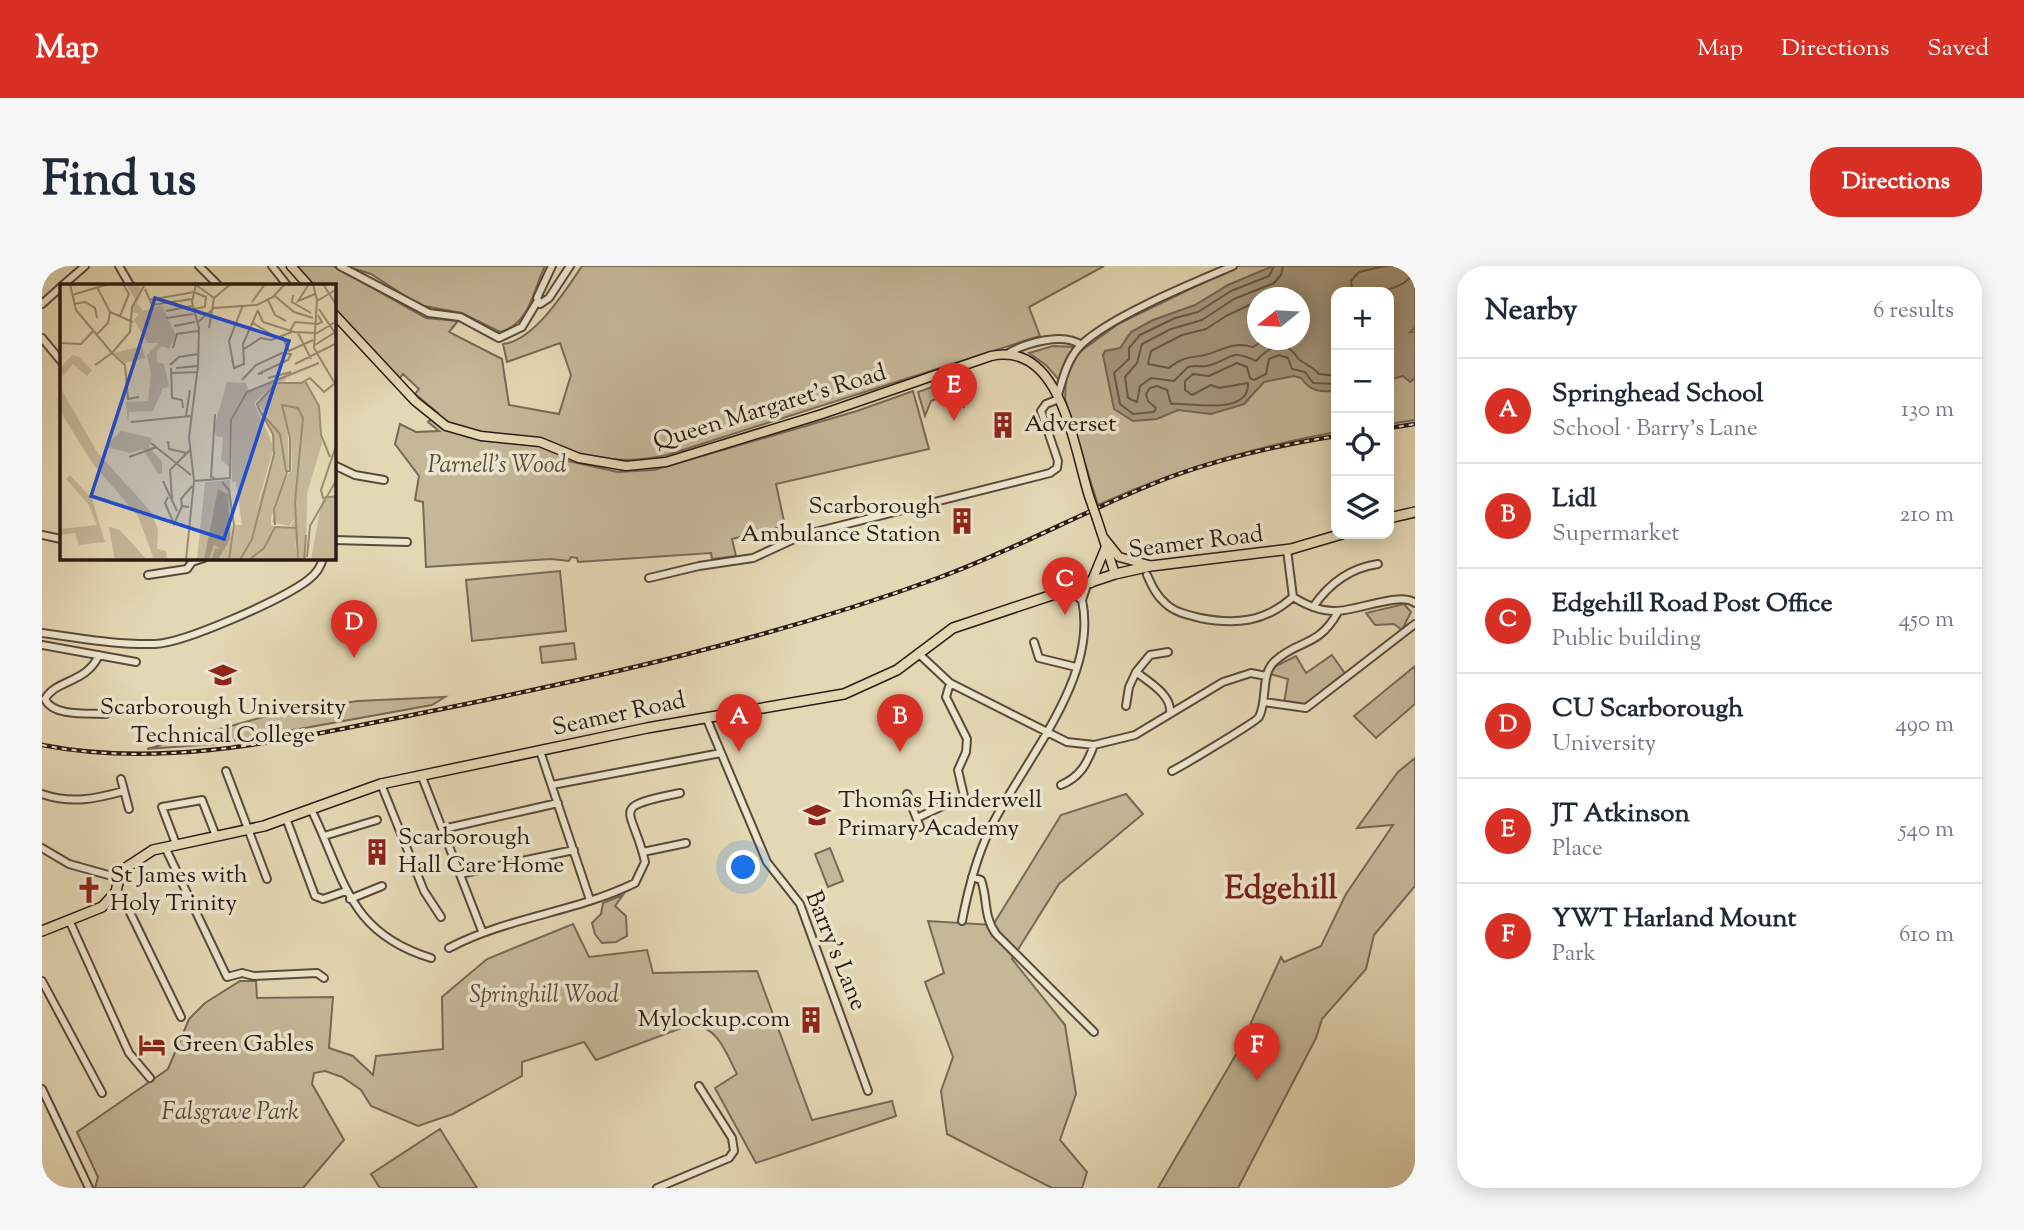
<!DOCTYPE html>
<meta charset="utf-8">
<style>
:root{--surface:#fff;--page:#f6f6f7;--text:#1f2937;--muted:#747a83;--line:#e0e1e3;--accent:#d93025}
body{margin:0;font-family:"Sorts Mill Goudy",serif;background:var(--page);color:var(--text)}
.controls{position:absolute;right:21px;top:21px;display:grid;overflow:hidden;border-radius:14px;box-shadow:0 4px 18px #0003}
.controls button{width:63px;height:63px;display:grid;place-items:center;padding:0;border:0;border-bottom:2px solid var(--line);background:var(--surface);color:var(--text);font:35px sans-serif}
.compass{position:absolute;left:1205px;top:21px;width:63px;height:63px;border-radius:50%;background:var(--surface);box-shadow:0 4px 18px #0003;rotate:252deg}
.you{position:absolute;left:702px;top:602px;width:24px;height:24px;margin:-18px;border:5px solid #fff;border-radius:50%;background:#1a73e8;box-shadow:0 0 0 10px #1a73e833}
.badge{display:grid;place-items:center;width:46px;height:46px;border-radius:50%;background:var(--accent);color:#fff;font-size:23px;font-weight:700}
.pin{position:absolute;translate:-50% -58px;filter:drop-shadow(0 2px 4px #0008)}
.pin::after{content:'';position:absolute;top:37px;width:24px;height:21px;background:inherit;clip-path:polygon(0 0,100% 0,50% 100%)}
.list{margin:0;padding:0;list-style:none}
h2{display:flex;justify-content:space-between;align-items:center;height:91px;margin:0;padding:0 28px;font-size:30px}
h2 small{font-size:23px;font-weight:400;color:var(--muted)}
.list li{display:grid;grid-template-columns:46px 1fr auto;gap:21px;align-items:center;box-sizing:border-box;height:105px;padding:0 28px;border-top:2px solid var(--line)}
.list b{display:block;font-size:26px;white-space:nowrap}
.list p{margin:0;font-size:23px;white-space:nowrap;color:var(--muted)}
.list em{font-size:23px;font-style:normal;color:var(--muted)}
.icon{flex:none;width:38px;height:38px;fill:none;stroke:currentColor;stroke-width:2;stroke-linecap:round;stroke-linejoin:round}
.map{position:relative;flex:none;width:1373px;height:922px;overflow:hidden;border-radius:28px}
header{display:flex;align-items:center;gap:42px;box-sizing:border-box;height:98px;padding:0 35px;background:var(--accent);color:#fff}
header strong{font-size:33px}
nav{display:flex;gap:38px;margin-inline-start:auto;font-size:24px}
.intro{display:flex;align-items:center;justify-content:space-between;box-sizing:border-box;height:168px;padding:0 42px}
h1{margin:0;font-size:49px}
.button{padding:18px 32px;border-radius:28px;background:var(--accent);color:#fff;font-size:24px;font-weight:700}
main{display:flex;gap:42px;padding:0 42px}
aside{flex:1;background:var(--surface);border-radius:28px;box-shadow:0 4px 18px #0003}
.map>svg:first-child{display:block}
</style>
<header>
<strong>Map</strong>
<nav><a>Map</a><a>Directions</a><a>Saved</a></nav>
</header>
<div class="intro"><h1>Find us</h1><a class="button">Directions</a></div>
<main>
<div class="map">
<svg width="1373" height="922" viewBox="0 0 1373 922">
<rect width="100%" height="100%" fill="#e4d7b3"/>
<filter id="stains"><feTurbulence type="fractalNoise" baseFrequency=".00286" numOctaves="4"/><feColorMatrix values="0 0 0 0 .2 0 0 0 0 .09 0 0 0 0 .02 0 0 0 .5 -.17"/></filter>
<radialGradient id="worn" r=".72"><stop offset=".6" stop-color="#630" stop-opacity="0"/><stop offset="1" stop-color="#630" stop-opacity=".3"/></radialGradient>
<path fill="#c5b798" stroke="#786956" stroke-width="2" fill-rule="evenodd" d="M253,0H291L384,52L416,55L407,66L460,93L467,139L517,148L529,109L518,77L465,96L461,78C492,75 524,24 540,0H1062L987,41L998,70L625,189C590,197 559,195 525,185L521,194L576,206L612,204L815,145L871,125L887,183L734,218L743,260L690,273L694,290L670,293L669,287L536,296L535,292L529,291L527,295L509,293L384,301L381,236L373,234L377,210L353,178L358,158L374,166L397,165L386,156L396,147L373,128L377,123L361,108L357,113L292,44V19H270Z
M304,0H503C491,25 488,58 458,66L420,47L377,39L329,8Z
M1195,0H1373V154L1347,158V26H1294V166C1211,181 1134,203 1056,239L1023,133L1024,113L1035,88L1076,58ZM1216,32H1258V74H1216Z
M1011,80L1034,81L1017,114L1004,99L987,87Z
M915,112L922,142L915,129L907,127L889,135L883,150L876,126Z
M518,305L524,365L430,375L424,314Z
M1362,338L1369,346L1360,364L1352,358L1333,359L1324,347Z
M532,377L534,393L500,397L498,381Z
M1290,389L1304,409L1263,439L1242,437L1246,413L1228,408L1234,400L1254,390L1264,407Z
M1373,400V438L1334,472L1312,450Z
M403,431L390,439L174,478L105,483L225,450L315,435Z
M1373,492V620L1332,669L1324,703L1280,753L1274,772L1196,922H1116L1196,785L1239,691L1242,696L1279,680L1304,628L1351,559L1315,562L1356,506Z
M1084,528L1101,548L1017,618L970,693L1023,759L1034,828L1018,874L1045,906L1040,922H1010L905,868L899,825L911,791L883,716L902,707L886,655L951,659L1019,549Z
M788,582L801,615L786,621L773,588Z
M581,629L573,640L584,650L585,670L574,676L560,677L553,668L550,657L559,648L561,637Z
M531,658L547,691L605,684L611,707L715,705L770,854L850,835L854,850L714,897L673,822L695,808C684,787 676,761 650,758L554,794L542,776L480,796V810L411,848L376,860L329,840L319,824L300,811L283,805L272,807L270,818L302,874L261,922H53L56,911L35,866L126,803L147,753L163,737L198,715H214L215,732L291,731L287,782L311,790L331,809L334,790L401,783L400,731L445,693Z
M398,863L435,922H338L329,908Z"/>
<path fill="#a5977d" stroke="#756553" stroke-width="2" fill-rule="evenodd" d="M1231,0H1373V61L1368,66H1373V112L1368,116L1361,110L1347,114V26H1294V76L1290,84L1294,86V125C1278,126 1269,126 1259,112L1252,110L1222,116L1202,138L1169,148L1136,144L1115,153L1091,155L1072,143L1061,89L1063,85L1078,82L1089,66L1111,54L1153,39L1186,19ZM1216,32H1258V74H1216Z"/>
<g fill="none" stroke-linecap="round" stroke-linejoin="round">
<path stroke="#685948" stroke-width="2" d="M1232,0L1227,10L1189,25L1156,46L1133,52L1098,69L1087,82V93L1072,107L1078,138L1091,148L1112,146L1114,142L1106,135L1104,128L1108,122L1115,120L1125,124L1129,138C1146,136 1208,151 1206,117L1177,122L1169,119L1150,129L1143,124V115L1151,108L1167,110L1195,97L1205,101L1208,112L1212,114L1224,108L1227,93L1237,89L1246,92L1250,103L1263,106L1271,117L1294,118
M1241,0L1239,9L1232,17L1192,33L1160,54L1129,63L1100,78L1095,97L1083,111L1086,132L1095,136L1098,120L1109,112L1132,115L1146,101C1153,99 1158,101 1164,100C1189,95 1186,81 1214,95C1223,85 1239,72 1252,87C1256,91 1254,92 1259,95C1267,100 1271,101 1277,108L1294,110
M1343,0L1317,6L1309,15L1310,22C1324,32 1360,23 1369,10L1368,0
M1216,35L1184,50L1164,63L1140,69L1109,85L1106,98L1127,102C1140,91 1147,92 1163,89C1182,84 1190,75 1211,81L1222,74"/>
<defs>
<path id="minor" d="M77,0L88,19
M157,0L176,19
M230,0L245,19
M298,0L387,47L418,51L457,72L480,61L495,36
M510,0L495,32L498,38L507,32L528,0
M21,19L43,0
M0,38L19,21
M0,72L19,95
M965,88C983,77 1021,66 1039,79
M1016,129C1021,112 1025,94 1038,80C1067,51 1151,17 1191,0
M292,199L313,209L342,214
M0,269L19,273
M292,274L365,276
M150,296L162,292
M106,309L145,303L150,296L148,292
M1105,309C1110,320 1114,329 1123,337C1132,346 1146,349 1158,352C1194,359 1223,356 1251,331L1245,284
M607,312L657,300L711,292L761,269L1008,207L1015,202L1016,195L999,145L1004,138L1017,133
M1027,325L1040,334L1045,319
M1251,331C1264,339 1277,345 1292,345C1313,346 1358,325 1373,337
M1271,341C1286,319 1308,302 1336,298
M0,367C37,372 75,379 113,378C143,377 241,333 266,314C274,308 279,301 281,292
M992,376L997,392L1034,401
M0,379L94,396
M876,387L908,417L1025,476L1052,479L1093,469L1181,416L1209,407L1224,410
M57,389C44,418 14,413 3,433C11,451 47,447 64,448
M1094,406L1108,389L1126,386
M1222,436L1264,442L1373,358
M1084,440L1087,421L1094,406C1107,416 1130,429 1128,447
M664,451L725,596L758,638L826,825
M498,485L548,634
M184,505L225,613
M1130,505C1140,500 1214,456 1217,451C1226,434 1218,408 1233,395C1257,373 1276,382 1296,346
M380,511L440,665
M79,513L87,543
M339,518L382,625L399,651
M510,519L679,487
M1019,519C1038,511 1045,498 1052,479
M0,528C29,538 53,533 82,525
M865,528L878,561
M269,543C303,612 305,666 389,692
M244,552L273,630L281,633L304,625
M875,552L922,530L916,504L924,486L925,473L904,431L908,417
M401,563L516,537
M282,570L335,554
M134,578L120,541L160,534L174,570
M123,581L185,711L200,707L212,710L275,707L282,712
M0,582L27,598L77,612
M601,586L644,577
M418,608L532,584
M930,611L939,614C946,633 941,650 954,668L1052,766
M74,626L81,632L139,751
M308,633L340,620
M27,654L87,787L108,812
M920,655C926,624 934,592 948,563C980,497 1057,413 1040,334
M407,682C466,651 534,646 593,617L603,596C591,541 564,542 638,527
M0,715L60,827
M0,823L47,922
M0,917L3,922
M615,922L687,892L692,885L690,872L657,820"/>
<path id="major" d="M249,0L266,19
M292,48L373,135L404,160L439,170L498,176L537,192L584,200L624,196L780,148L949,90C1019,74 1032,183 1047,230
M1055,253L1073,308
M1061,271L1077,291L1107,299
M1049,317L1063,283"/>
<path id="highway" d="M1347,252L1373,246
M0,665L60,641L74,626L77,612L85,601L111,584L222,560L339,518L605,462L802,428L855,404L911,362L1073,308L1109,300L1249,283L1300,268"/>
</defs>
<use href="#minor" stroke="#5a4a3b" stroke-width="10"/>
<use href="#major" stroke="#2c1b13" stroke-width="11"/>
<use href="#highway" stroke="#2c1b13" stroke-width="12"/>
<use href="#minor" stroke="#ede5ce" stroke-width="6"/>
<use href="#major" stroke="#e4d7b3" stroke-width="8"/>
<use href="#highway" stroke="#e4d7b3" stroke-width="9"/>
<defs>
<path id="rail" d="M1347,162L1373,158
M0,479C127,504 256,471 380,447C554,412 729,373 896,312C976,283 1051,240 1131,210C1184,191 1238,179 1294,170"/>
</defs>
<use href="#rail" stroke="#2c1b13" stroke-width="4.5"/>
<use href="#rail" stroke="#ede5ce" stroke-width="2" stroke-dasharray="5" stroke-linecap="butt"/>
<defs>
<path id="major-bridge" d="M1047,230L1055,253"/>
</defs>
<use href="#major-bridge" stroke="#2c1b13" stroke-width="11" stroke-linecap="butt"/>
<use href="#major-bridge" stroke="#e4d7b3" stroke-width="8"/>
</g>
<defs>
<symbol id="building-bare" viewBox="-9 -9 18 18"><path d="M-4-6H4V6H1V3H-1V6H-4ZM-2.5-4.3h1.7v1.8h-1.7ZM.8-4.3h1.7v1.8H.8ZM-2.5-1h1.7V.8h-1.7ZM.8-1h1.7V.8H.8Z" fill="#8f2418" stroke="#ede5ce" stroke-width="2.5" paint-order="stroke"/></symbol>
<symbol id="school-bare" viewBox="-9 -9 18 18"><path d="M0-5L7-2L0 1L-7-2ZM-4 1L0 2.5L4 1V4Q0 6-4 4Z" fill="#8f2418" stroke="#ede5ce" stroke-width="2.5" paint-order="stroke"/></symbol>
<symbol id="church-bare" viewBox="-9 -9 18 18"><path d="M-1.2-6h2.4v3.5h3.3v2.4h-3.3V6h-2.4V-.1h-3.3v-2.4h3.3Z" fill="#8f2418" stroke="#ede5ce" stroke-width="2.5" paint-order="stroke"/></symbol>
<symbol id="hotel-bare" viewBox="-9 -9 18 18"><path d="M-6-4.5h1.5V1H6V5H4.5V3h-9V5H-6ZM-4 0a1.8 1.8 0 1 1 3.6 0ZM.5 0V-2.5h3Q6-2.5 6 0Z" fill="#8f2418" stroke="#ede5ce" stroke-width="2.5" paint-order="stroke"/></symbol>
</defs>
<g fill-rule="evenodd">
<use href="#building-bare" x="942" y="140" width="38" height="38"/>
<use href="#building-bare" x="901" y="236" width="38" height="38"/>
<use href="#school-bare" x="162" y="390" width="38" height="38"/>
<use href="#school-bare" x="756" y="530" width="38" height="38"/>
<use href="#building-bare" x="316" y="567" width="38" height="38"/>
<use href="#church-bare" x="28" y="605" width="38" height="38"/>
<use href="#building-bare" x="750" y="735" width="38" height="38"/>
<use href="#hotel-bare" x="91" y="760" width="38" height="38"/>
</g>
<g text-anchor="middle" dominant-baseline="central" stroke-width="7" stroke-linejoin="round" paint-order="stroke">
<g font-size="24" fill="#2c1b13" stroke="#ede5ce">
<text transform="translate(728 142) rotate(-17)">Queen Margaret's Road</text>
<text transform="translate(1154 277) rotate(-7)">Seamer Road</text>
<text transform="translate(577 449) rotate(-12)">Seamer Road</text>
<text transform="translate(793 685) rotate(68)">Barry's Lane</text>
</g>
<g font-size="24" fill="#2c1b13" stroke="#ede5ce" text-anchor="start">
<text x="982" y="159">Adverset</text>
<text x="899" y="241" text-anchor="end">Scarborough<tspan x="899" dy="28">Ambulance Station</tspan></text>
<text x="181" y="442" text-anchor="middle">Scarborough University<tspan x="181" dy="28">Technical College</tspan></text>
<text x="796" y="535">Thomas Hinderwell<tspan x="796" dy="28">Primary Academy</tspan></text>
<text x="356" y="572">Scarborough<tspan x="356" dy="28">Hall Care Home</tspan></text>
<text x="68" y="610">St James with<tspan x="68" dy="28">Holy Trinity</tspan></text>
<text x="748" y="754" text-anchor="end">Mylockup.com</text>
<text x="131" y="779">Green Gables</text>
</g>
<g font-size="24" font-style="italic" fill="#5a4a3b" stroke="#ede5ce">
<text x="455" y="200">Parnell's Wood</text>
<text x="502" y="730">Springhill Wood</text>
<text x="188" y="847">Falsgrave Park</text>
</g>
<g font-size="32" font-weight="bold" fill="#7a1f14" stroke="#ede5ce">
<text x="1239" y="624">Edgehill</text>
</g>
</g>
<g transform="translate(18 18)">
<rect width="276" height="276" fill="#e4d7b3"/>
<path d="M66,0H78L82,7L77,19L83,27L102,21L116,52L109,65L102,62L97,67V78L104,80L109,103L103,104L93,127L69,128L68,140L66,118L88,117L91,89L87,71L99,59H88L74,36L79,30L71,28L75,15ZM82,62L85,74L65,79L54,69ZM0,67L2,82L12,71L19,73L32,86L27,92L13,80L0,95ZM229,89L225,97L214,100L194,119L214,163L195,229L215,170L213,148L201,128L211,137L198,120L216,100L245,98L258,121L262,159L247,210L246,276H239L235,254L237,276H137L145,198L170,196L172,263L175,241H182L176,198H172V138L177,124L170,136V184L161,176L163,153L156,152L154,143L167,98L186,99L189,107ZM227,137L231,154L232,186L225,194L212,238L229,242L236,233L231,242L236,245L216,243L205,263L214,242L211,241V234L225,189L229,184ZM0,103L37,168L92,229L98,246L97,265L106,267L107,276H89L93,273L78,232L33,180L0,127ZM61,147L92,154L89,163L102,178V189L98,190L83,165L71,169L45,163ZM10,191L32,215L45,258L19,261L15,249L0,251V245L37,241L28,220L6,195ZM276,212V269L272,276H251L261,221L263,215ZM49,243L60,246L87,276H55Z" fill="#c5b798" fill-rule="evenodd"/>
<path d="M158,205L168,211L170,255L158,276H151L155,265L160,264L154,261L149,276H144Z" fill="#a5977d"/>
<path fill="none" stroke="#9a8c73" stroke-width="2" d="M10,0L16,26L52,69L70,48L72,23L84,2M249,0L238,17L255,10M253,0L257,16L254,64L277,103M263,0L277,22M136,1L154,14L149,44M37,3L50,28L73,38M85,5L92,21L132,15M12,11L49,0M233,11L232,18L251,29M215,12L234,28L253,34M154,14L171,0M89,16L134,8L146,13L145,23L133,25M208,16L215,31L226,37M257,17L277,5M192,18L205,0M14,20L25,18L35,24L37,34M183,21L169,57L174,84L184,80L183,60L198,26M259,25L277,52M106,27L132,22M198,27L203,38L234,48L257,49L277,37M60,32L69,10L63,0M106,34L133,30M138,38L154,24L197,21L213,13L225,0M193,39L217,54M114,42L135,38M230,47L235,38L258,40L262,38L258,31M238,49L251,75M36,51L48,39L50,28M222,52L229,67L253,56M211,56L232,48M0,59L21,60L33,47M255,61L277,47M113,64L117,50L138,47M184,65L201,54L211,56M235,80L277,59M35,81L52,69L65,81L68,115L79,113M110,81L119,73L138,70M111,84L112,114L122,116L123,124M116,84L138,82M112,89L137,88M208,94L231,88M182,96L196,81L222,69L231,70L228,76L198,90L203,89M245,97L259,122L261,151L270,173M200,127L197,120L216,99H241L250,94L264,108L274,100M155,130L151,193L155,194M126,132L130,106M71,138L131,132M108,157L109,165L126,169M91,159L131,191M277,159L261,206L263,214L277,212M69,173L97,163M103,197L117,227M134,197L170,194L171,136L187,108L259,79M162,198L169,206L174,241L169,276M108,213L105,219L114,240L122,222M112,215L110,186L130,166M129,223L122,222L121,215L132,202M215,241L214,226L227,188M247,273L250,242L277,195M126,276L134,197L129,153L138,82L139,44L132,18L136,0M180,276L192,255L214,170L213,150L200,127L220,150L226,187H230V154L222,121L238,124L243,134L235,218L238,276M189,276L204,264L215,243L236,244M244,276L246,251"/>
<path fill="#1d4ed8" fill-opacity="0.15" stroke="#1d4ed8" stroke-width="3.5" d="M95,14L229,57L164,255L31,212Z"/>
<rect width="276" height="276" fill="none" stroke="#2c1b13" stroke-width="3.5"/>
</g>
<rect width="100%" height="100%" filter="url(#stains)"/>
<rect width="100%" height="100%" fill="url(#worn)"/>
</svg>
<div class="controls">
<button>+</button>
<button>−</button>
<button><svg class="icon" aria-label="locate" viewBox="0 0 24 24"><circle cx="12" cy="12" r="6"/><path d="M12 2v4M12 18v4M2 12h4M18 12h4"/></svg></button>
<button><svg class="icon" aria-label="layers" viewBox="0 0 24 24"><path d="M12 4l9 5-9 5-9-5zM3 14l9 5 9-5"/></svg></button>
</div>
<svg class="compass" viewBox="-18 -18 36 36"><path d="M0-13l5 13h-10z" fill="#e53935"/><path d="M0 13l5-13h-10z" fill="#747a83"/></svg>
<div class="you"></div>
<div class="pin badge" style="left:697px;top:486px">A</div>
<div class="pin badge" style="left:858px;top:486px">B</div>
<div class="pin badge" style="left:1023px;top:349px">C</div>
<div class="pin badge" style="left:312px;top:392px">D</div>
<div class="pin badge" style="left:912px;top:155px">E</div>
<div class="pin badge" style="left:1215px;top:815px">F</div>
</div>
<aside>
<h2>Nearby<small>6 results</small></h2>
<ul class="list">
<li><span class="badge">A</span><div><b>Springhead School</b><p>School · Barry's Lane</p></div><em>130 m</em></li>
<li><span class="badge">B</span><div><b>Lidl</b><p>Supermarket</p></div><em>210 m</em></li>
<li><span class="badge">C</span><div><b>Edgehill Road Post Office</b><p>Public building</p></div><em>450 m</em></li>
<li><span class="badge">D</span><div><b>CU Scarborough</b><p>University</p></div><em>490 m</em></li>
<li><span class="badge">E</span><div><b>JT Atkinson</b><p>Place</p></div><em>540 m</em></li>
<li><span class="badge">F</span><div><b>YWT Harland Mount</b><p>Park</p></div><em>610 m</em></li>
</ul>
</aside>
</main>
